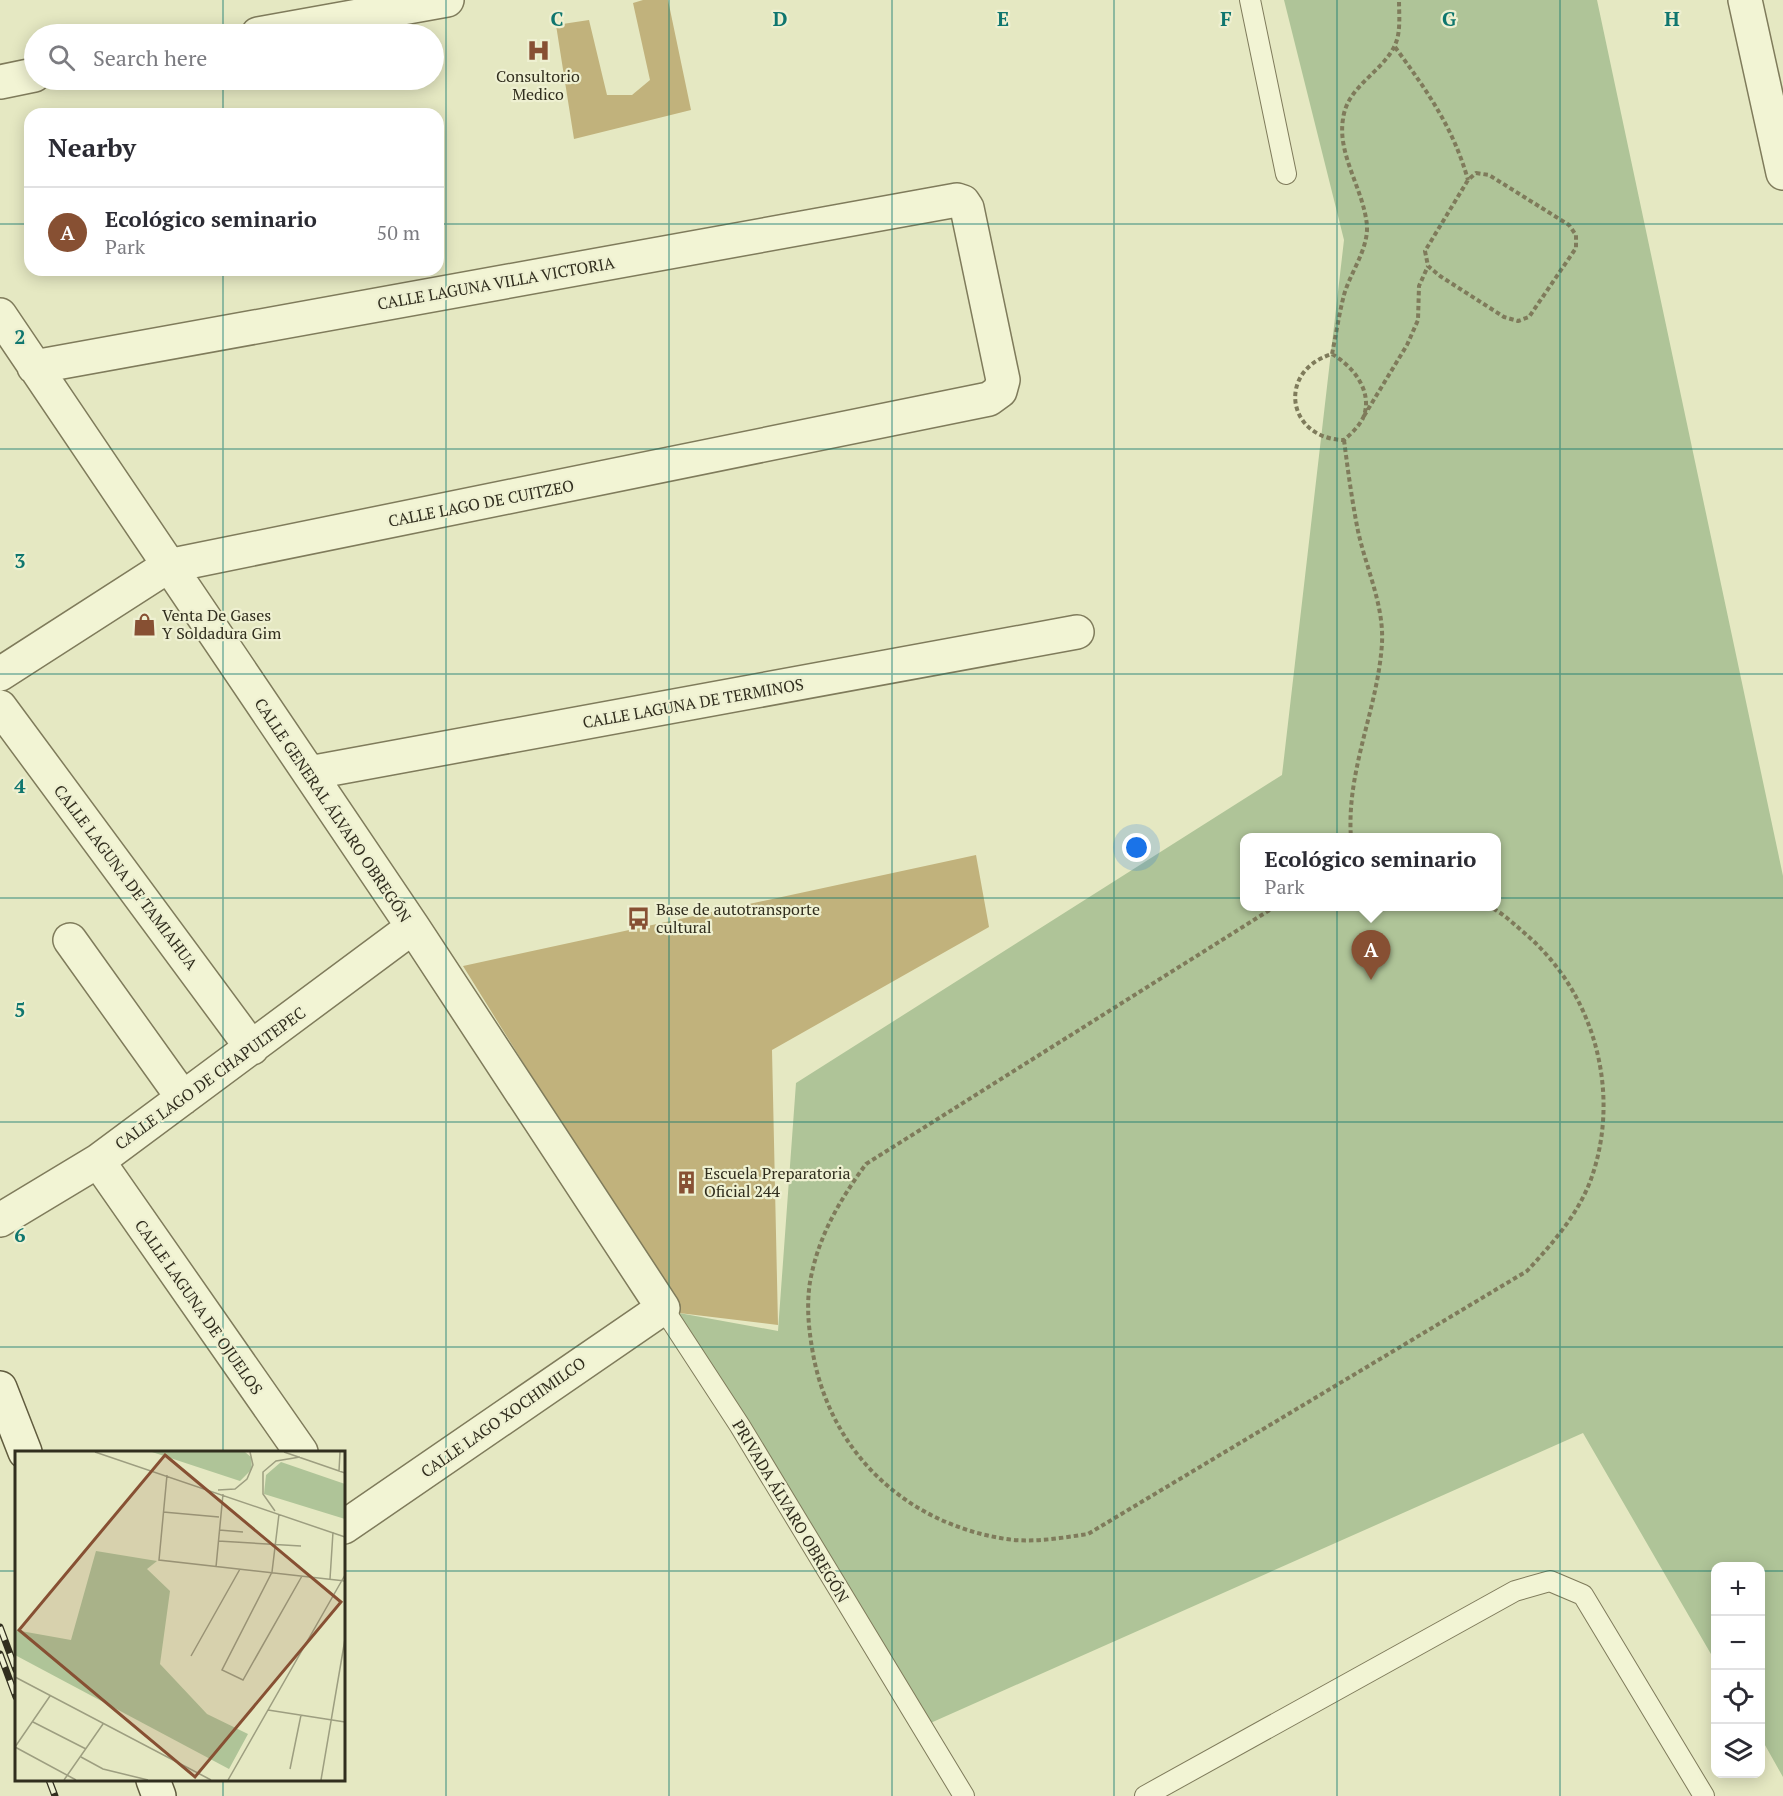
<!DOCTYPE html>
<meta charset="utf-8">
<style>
:root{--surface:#fff;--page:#f2f2f3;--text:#2b2b33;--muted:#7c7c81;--line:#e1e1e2;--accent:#875033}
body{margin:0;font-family:"PT Serif",serif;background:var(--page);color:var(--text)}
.controls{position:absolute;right:18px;bottom:18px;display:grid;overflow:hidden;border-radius:12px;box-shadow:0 3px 15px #0003}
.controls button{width:54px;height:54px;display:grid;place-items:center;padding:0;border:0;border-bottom:2px solid var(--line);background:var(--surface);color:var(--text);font:30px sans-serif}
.you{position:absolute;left:1137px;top:848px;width:21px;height:21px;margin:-15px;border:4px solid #fff;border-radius:50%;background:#1a73e8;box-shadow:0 0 0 9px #1a73e833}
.badge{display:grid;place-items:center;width:39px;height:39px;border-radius:50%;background:var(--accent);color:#fff;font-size:20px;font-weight:700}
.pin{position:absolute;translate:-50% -50px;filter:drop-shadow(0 2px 3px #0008)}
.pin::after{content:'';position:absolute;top:32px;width:21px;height:18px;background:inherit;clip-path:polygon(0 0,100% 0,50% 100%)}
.popup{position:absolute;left:1240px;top:833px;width:261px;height:78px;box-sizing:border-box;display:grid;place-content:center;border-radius:12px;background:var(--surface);filter:drop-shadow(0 2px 4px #0005);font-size:20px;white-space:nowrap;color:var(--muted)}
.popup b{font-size:22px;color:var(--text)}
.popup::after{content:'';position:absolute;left:50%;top:100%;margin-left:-12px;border:12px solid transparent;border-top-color:var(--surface)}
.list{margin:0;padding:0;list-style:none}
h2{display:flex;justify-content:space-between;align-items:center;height:78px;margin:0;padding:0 24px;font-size:26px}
h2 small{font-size:20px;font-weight:400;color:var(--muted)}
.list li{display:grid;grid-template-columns:39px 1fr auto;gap:18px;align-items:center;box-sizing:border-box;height:90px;padding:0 24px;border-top:2px solid var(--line)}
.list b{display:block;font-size:22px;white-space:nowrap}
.list p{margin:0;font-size:20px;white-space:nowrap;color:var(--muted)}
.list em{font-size:20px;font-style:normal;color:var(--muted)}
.icon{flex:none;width:33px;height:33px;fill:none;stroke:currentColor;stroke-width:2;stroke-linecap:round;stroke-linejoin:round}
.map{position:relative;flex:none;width:1783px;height:1796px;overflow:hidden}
.search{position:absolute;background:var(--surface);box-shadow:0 3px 15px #0003;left:24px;top:24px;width:420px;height:66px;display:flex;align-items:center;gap:15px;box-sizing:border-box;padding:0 21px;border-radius:33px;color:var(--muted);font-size:22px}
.panel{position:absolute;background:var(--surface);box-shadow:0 3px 15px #0003;left:24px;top:108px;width:420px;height:168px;border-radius:18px}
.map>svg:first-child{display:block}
</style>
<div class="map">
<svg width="1783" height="1796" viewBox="0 0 1783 1796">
<rect width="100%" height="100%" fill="#e5e8c2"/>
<path fill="#afc498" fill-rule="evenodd" d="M1284,0H1597L1783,876V1777L1761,1738L1760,1566H1716L1715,1661L1583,1433L926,1725L679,1313L778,1331L796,1083L1282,775L1344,240ZM1245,838H1497V906H1245Z"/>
<path fill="#c1b27c" d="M643,0H668L691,110L574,139L556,25L589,20L607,95H632L650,80L633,3Z
M976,855L989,927L772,1050L778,1325L679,1313L463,966Z"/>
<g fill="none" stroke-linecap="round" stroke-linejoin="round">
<defs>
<path id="service" d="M1250,0L1286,174
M663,1308L740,1426L964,1796
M1145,1796L1515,1591L1550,1581L1583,1595L1704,1796"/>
<path id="minor" d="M1745,0L1783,173
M0,315L413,927L663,1308L344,1527
M0,674L168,566L989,399L1000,391L1003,380L967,208L963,202L957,200L34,367
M0,707L252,1048
M309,773L1077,632
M70,940L183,1098
M98,1161L301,1452
M0,1220L98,1161L413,927"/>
<path id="tertiary" d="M258,34L447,0
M0,82L34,75"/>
<path id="secondary" d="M0,1388L25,1452
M153,1780L159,1796"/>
</defs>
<use href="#service" stroke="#7f7b5b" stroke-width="22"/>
<use href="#minor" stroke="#7f7b5b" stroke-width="36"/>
<use href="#tertiary" stroke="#7f7b5b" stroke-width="36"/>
<use href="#secondary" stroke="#615c3f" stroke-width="36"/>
<path stroke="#7f7b5b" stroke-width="4" stroke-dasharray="4.5 3" stroke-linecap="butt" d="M1395,47C1427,91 1453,127 1468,180
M1476,173L1489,175L1569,225L1576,235V248L1529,317L1518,321L1504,317L1440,276L1428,266L1425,251L1468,180Z
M1332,354C1336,335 1339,314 1344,295C1350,273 1368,250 1367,226C1364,190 1337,155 1343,119C1347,86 1382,73 1395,45C1401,32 1399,15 1399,0
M1332,354C1353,366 1374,392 1363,418C1359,426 1351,434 1344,440C1287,439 1276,371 1332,354Z
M1364,416L1407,345L1418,320L1419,286L1428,266
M1344,440C1348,471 1352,501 1358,531C1366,568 1384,605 1382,643C1378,709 1346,770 1351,838
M1276,906L866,1164C839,1201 818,1237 810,1282C806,1308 809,1333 814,1359C834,1456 908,1524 1006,1539C1033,1543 1061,1538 1088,1534L1527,1271C1552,1244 1576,1217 1590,1182C1623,1093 1594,990 1522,931C1512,922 1502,913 1489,906"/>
<use href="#service" stroke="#f2f4d4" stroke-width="20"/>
<use href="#minor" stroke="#f2f4d4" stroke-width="33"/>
<use href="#tertiary" stroke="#f2f4d4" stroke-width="33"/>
<use href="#secondary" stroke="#f2f4d4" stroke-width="33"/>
<defs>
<path id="rail" d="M0,1627L16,1670
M0,1654L16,1697
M49,1780L55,1796"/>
</defs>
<use href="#rail" stroke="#312e1e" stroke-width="7"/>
<use href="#rail" stroke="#eef0d1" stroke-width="4.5" stroke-dasharray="14" stroke-linecap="butt"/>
</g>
<path fill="none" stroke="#0f766e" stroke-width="1.5" stroke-opacity="0.55" d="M223,0V34M446,0V1796M669,0V1796M892,0V1796M1114,0V1796M1337,0V1796M1560,0V1796M223,80V114M0,224H30M438,224H1783M223,270V1452M0,449H1783M0,674H1783M0,898H1783M0,1122H1783M0,1347H1783M0,1571H16M344,1571H1716M1760,1571H1783M223,1780V1796"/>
<defs>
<symbol id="hospital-bare" viewBox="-9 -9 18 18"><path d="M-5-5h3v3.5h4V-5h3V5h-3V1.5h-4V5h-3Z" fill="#875033" stroke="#eef0d1" stroke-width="2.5" paint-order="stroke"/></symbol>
<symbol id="shop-bare" viewBox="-9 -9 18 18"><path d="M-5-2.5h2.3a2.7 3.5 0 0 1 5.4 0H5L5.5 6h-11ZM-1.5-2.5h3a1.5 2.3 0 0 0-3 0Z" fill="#875033" stroke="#eef0d1" stroke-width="2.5" paint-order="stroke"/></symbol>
<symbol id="bus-bare" viewBox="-9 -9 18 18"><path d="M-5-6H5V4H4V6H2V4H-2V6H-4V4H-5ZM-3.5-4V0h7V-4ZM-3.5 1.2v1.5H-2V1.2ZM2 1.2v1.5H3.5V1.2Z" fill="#875033" stroke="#eef0d1" stroke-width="2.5" paint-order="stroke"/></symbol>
<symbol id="building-bare" viewBox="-9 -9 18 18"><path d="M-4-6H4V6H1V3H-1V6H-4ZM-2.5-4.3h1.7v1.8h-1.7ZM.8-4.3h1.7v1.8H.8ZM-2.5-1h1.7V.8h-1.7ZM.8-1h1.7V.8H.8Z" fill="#875033" stroke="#eef0d1" stroke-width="2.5" paint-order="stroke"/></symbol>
</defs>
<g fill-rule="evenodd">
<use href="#hospital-bare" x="522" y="34" width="33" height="33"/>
<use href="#shop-bare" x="128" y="608" width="33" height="33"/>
<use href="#bus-bare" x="622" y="902" width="33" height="33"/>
<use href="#building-bare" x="670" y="1166" width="33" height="33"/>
</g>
<g text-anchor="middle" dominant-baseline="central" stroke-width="4.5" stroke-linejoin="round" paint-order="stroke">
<g font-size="16" fill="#312e1e" stroke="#eef0d1" text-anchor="start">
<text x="538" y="76" text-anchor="middle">Consultorio<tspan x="538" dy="18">Medico</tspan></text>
<text x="162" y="615">Venta De Gases<tspan x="162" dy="18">Y Soldadura Gim</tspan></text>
<text x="656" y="909">Base de autotransporte<tspan x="656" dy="18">cultural</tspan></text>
<text x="704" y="1173">Escuela Preparatoria<tspan x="704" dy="18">Oficial 244</tspan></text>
</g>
<g font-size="16" fill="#312e1e" stroke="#eef0d1">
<text transform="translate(496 283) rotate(-10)">CALLE LAGUNA VILLA VICTORIA</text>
<text transform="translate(481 503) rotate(-11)">CALLE LAGO DE CUITZEO</text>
<text transform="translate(693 703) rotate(-10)">CALLE LAGUNA DE TERMINOS</text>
<text transform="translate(333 810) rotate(56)">CALLE GENERAL ÁLVARO OBREGÓN</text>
<text transform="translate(126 877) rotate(53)">CALLE LAGUNA DE TAMIAHUA</text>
<text transform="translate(210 1078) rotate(-36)">CALLE LAGO DE CHAPULTEPEC</text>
<text transform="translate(199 1307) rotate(55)">CALLE LAGUNA DE OJUELOS</text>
<text transform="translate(503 1417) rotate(-35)">CALLE LAGO XOCHIMILCO</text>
<text transform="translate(791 1511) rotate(59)">PRIVADA ÁLVARO OBREGÓN</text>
</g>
</g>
<g transform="translate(15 1451)">
<rect width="330" height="330" fill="#e5e8c2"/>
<path d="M137,1H230L236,6L237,18L225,30ZM266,11L330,33V68L249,43L251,24ZM81,100L142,110L132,118L155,140L145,213L192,263L233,283L214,318L0,204V179L56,189Z" fill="#afc498"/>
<path fill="none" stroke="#9d9e80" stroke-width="1.5" d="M80,1L330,86M269,1L330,22M324,20L325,1M152,24L144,109L330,130M203,39L220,38L232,28L238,14L235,1M260,60L248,43V21L261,10L285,6M148,61L204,66M264,63L257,121L207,219L228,229L287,125M204,79L228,81M203,90L286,95M201,116L208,43M315,128L318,81M176,205L225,118M0,226L196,329M253,259L330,271M18,271L71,298M0,296L61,329M0,296L35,245M66,306L88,318L133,329M275,318L286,264M49,329L88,273M213,329L330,124M306,329L330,188"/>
<path fill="#875033" fill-opacity="0.15" stroke="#875033" stroke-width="3" d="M150,4L326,151L180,326L4,179Z"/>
<rect width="330" height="330" fill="none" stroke="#312e1e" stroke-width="3"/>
</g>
<g font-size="20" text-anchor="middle" font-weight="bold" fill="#0f766e" stroke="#eef0d1" stroke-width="4.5" stroke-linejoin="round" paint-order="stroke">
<text x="557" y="26">C</text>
<text x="780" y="26">D</text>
<text x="1003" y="26">E</text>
<text x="1226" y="26">F</text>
<text x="1449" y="26">G</text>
<text x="1672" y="26">H</text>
<text x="20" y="344">2</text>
<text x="20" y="568">3</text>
<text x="20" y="793">4</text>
<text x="20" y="1017">5</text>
<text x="20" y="1242">6</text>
</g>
</svg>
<div class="controls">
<button>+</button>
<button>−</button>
<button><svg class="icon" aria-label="locate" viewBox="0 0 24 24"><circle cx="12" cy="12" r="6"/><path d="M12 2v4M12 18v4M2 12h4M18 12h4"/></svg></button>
<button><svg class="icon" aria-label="layers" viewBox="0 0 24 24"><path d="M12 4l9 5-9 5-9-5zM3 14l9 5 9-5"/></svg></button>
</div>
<div class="you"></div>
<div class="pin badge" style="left:1371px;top:980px">A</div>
<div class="popup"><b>Ecológico seminario</b>Park</div>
<div class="search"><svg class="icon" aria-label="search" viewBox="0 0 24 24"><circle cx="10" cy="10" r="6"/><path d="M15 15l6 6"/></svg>Search here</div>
<section class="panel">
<h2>Nearby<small></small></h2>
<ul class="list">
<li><span class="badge">A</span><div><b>Ecológico seminario</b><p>Park</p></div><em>50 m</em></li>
</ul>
</section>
</div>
